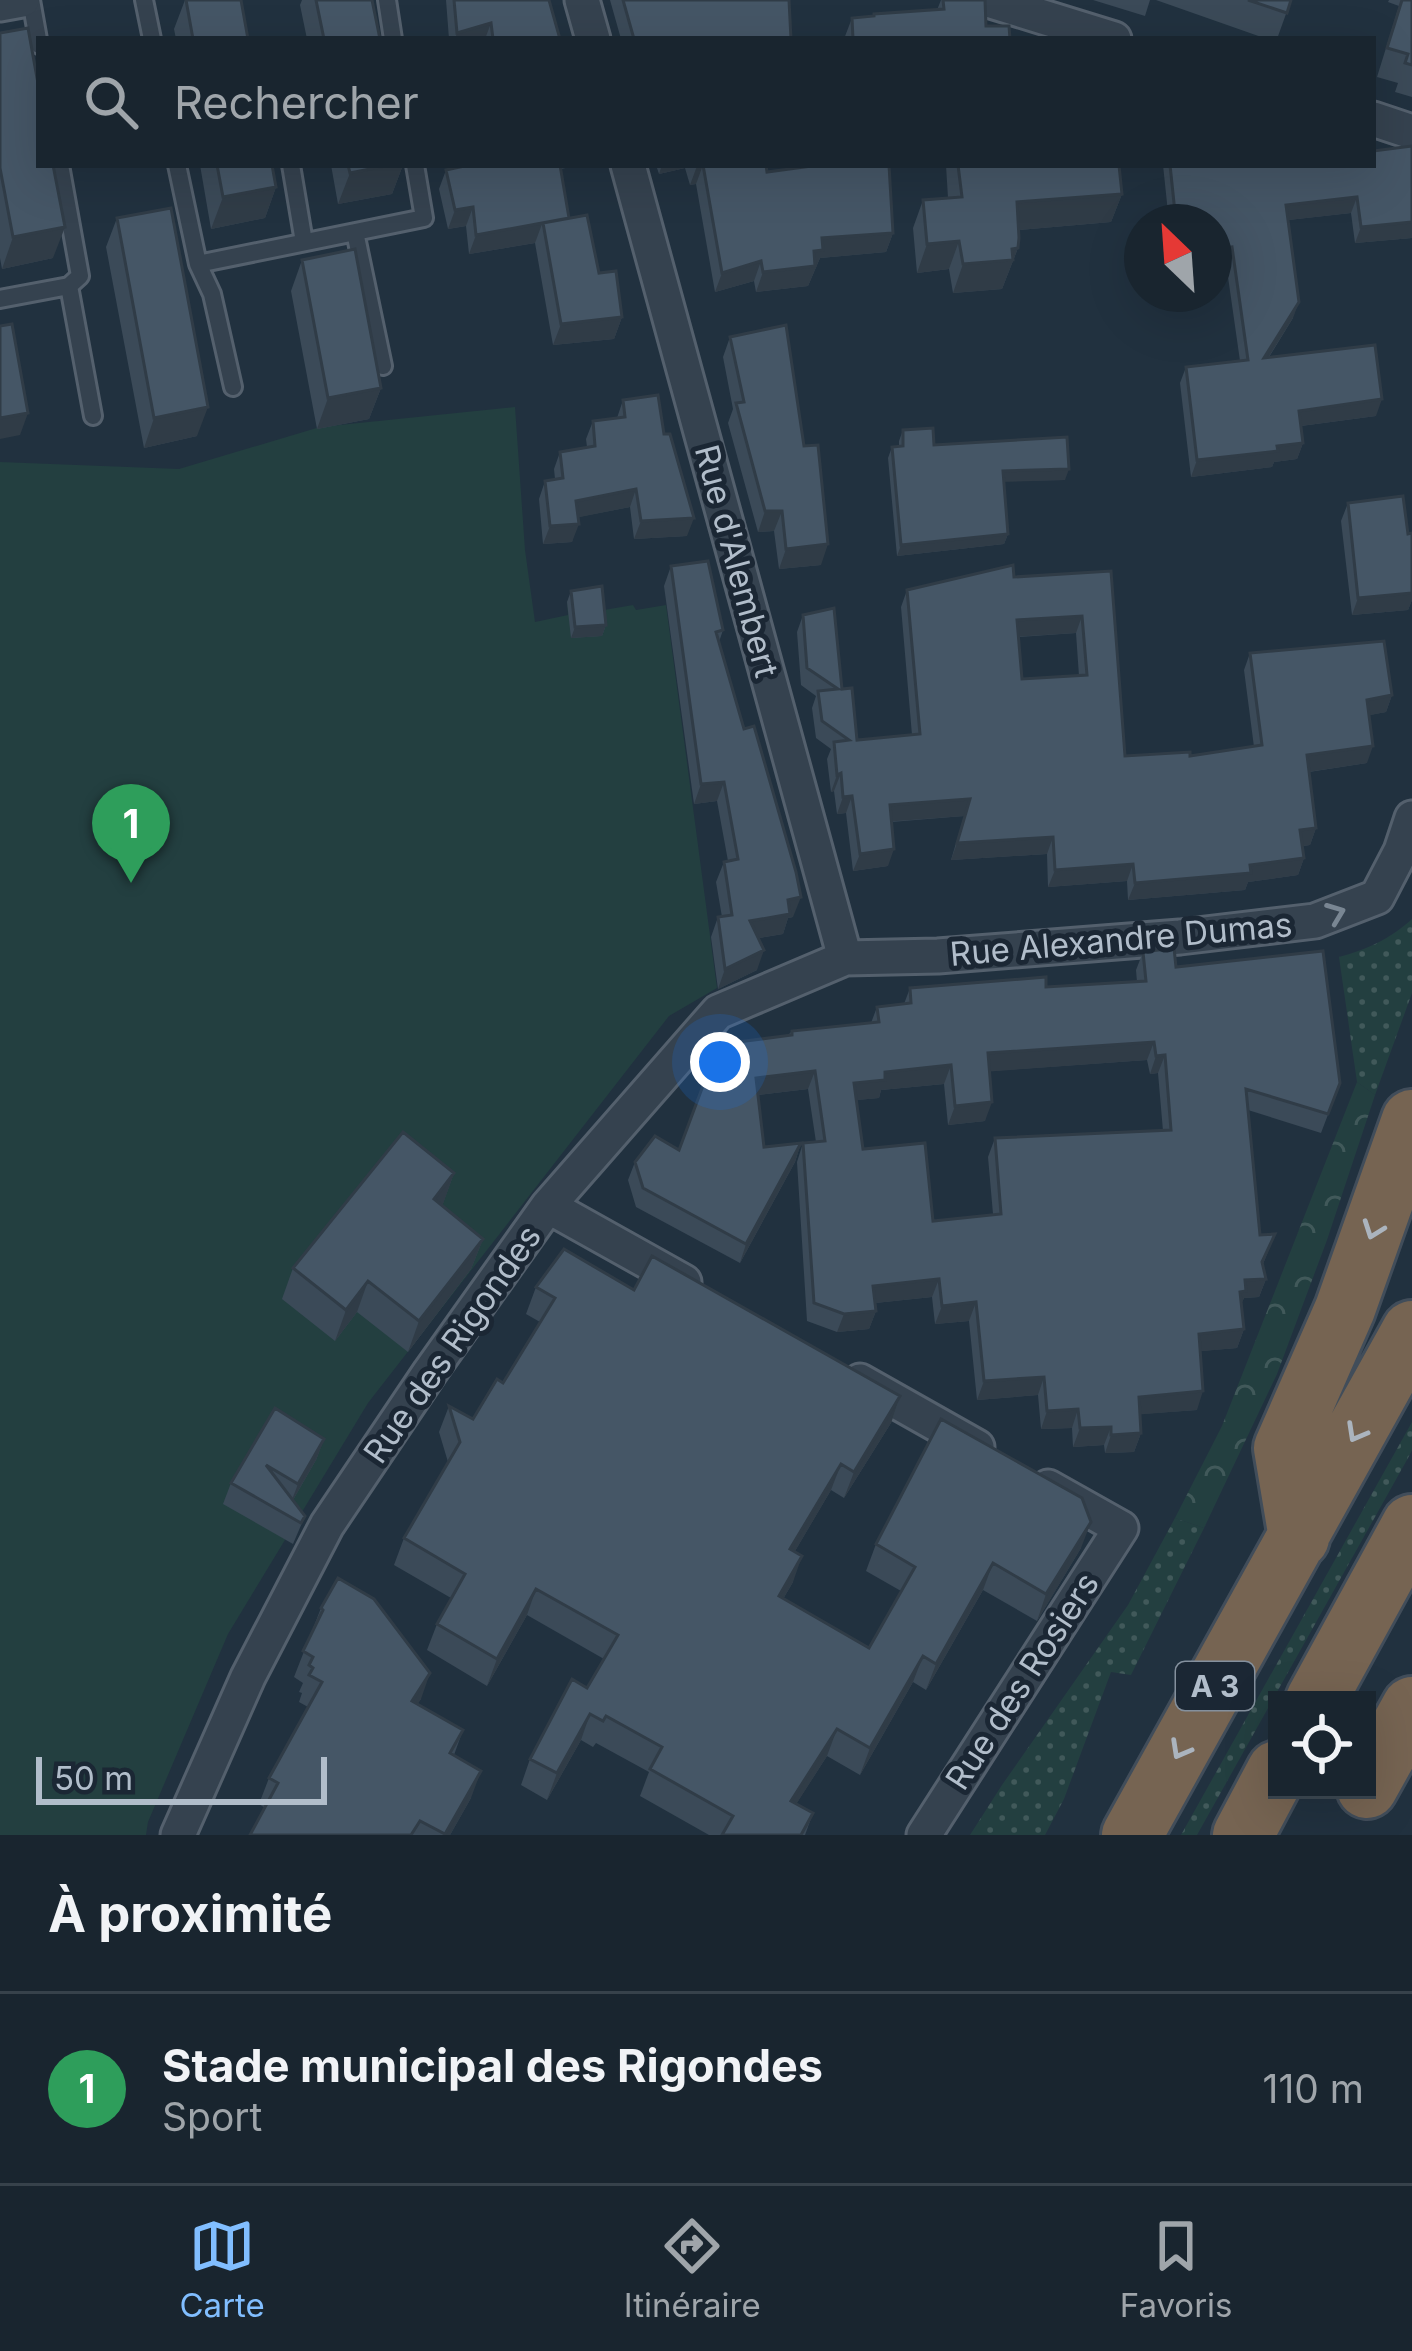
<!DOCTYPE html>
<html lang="fr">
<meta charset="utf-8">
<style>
:root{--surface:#19252f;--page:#26313b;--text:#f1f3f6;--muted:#9fa5aa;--line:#37424b;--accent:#81beff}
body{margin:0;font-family:Inter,sans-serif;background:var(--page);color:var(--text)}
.controls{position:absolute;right:36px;bottom:36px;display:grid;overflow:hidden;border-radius:0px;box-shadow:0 12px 48px #0002}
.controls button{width:108px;height:108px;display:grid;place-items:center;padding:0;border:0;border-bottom:3px solid var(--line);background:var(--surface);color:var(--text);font:60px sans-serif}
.compass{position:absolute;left:1124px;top:204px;width:108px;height:108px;border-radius:50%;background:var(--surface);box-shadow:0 12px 48px #0002;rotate:335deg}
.scale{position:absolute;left:36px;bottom:30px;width:291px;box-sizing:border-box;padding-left:12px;border:6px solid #b1bdca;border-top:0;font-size:33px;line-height:42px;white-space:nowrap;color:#b1bdca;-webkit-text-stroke:9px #1b2734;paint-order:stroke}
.you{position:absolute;left:720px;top:1062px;width:42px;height:42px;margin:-30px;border:9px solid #fff;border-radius:50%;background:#1a73e8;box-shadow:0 0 0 18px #1a73e833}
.badge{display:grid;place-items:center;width:78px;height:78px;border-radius:50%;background:var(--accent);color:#fff;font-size:39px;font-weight:700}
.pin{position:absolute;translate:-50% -99px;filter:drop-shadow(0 3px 6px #0008)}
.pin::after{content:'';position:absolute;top:63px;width:42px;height:36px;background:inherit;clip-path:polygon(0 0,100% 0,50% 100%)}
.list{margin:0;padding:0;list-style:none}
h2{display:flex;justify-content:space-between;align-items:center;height:156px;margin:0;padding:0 48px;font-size:51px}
h2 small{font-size:39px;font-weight:400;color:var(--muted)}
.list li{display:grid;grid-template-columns:78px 1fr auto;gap:36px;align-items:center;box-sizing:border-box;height:192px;padding:0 48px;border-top:3px solid var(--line)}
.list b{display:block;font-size:45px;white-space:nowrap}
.list p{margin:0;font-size:39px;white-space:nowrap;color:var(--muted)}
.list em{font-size:39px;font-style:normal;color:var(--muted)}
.icon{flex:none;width:66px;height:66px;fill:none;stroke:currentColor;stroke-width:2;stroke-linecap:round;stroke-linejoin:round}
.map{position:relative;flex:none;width:1412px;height:1835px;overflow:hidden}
.search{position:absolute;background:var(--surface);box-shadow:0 12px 48px #0002;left:36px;right:36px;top:36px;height:132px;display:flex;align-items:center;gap:30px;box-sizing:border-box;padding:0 42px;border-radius:0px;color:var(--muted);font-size:45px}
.sheet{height:348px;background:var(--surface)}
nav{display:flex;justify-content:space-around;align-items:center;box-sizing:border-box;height:168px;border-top:3px solid var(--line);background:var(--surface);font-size:33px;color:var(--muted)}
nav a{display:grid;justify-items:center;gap:6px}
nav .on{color:var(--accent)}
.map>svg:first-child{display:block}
</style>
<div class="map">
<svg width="1412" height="1835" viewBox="0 0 1412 1835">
<defs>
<pattern id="grass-dots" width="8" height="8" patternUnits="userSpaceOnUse" patternTransform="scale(3)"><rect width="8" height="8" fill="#233f40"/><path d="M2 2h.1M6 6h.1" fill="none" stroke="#41595a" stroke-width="1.8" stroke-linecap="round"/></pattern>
<pattern id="forest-crowns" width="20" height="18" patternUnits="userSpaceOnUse" patternTransform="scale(3)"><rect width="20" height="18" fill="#233f40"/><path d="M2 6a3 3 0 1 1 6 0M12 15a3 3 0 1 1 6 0" fill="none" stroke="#41595a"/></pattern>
</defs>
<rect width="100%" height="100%" fill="#21313f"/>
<path fill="url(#grass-dots)" d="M1412,919V993L1375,1095L1357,1082L1339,957C1368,949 1390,939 1412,919Z
M1412,1422V1450L1408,1458L1197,1835H1181Z
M1175,1518L1204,1528L1131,1675L1111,1672L1064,1799L1045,1835H970L1002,1785L1128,1605Z"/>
<path fill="url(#forest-crowns)" d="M1357,1082L1375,1095L1327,1240L1277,1374L1204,1528L1175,1518L1222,1426Z"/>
<path fill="#233f40" d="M515,407L525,550L535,622L568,615L567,601L601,596L604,610L633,605L636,610L666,605L717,988L669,1016L368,1403L228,1634L148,1822L146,1835H0V462L179,469L320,427Z"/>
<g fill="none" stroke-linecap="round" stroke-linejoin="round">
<defs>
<path id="service" d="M31,0L39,45
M144,0L152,39
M387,0L393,39
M177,165L198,264L424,218L415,165
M291,165L304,242
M355,232L383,366
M198,264L212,294L233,387
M69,286L93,416
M0,299L69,286L80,276L60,165"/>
<path id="minor" d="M582,0L593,39
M988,0L1114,39
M0,4L22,0
M1373,119L1412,132
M628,165L845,958
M548,1206L684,1282
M860,1381L977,1447
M178,1835L248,1677L327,1525L430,1372L548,1206L718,1012L845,958L938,956L1180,937L1315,921L1377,897L1401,851L1412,818
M924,1835L1121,1528L1048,1487"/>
<path id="motorway" d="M1299,1538L1284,1448L1345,1309L1412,1120
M1316,1700L1412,1525
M1367,1788L1412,1707
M1132,1835L1412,1331
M1243,1835L1277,1771"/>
</defs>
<use href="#service" stroke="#54606d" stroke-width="22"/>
<use href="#minor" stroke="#54606d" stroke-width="39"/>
<use href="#motorway" stroke="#414d5a" stroke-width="66"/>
<use href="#service" stroke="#35424f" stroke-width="16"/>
<use href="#minor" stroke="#35424f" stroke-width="33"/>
<use href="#motorway" stroke="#766452" stroke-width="60"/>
</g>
<path fill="#3b4a58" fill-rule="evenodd" d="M185,0H241L248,39H176L174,29Z
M302,0H372L380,39H307L300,5Z
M446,0H549L560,39H449Z
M610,0H789L791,39H621Z
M941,0H985L986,26L1010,39H844L852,18L937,10Z
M1093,0H1150L1145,16Z
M1156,0H1291L1277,39H1267Z
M1389,0H1412V97L1395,92L1398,83L1377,77L1399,6L1388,2Z
M0,33L53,258L2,269L0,258Z
M1412,146V238L1355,243L1351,213L1288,220L1293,318L1269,357L1376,416L1301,426L1303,443L1297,459L1274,462L1272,467L1191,477L1180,383L1186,367L1240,361L1226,263L1214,222H1169L1163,165H1373Z
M200,165H272L276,187L265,218L211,229Z
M331,165H403L392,194L338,204Z
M461,165H579L561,169L569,218L622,317L614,339L553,345L535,243L469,254L466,226L448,229L439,189L446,170L461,167Z
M656,165H766L767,172L893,233L886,252L820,258L808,286L756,292L754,281L715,292L696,184L690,185L685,168L659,174Z
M946,165H1119L1122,194L1111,222L1019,230L1018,248L1002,289L953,293L949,269L917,273L913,228L923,200L948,198Z
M117,218L197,436L144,448L106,247Z
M302,260L381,388L369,419L317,429L291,291Z
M730,337L821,565L779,569L774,531L758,532L728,423L733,409L723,357Z
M623,400L664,434L687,536L634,539L630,507L578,517L572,542L543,544L539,499L545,481L555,479L554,469L560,452L587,447L586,439L593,421L617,418Z
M903,430L934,445L1065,480L1004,481L1008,534L1004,544L897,556L888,458L892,447H899V441Z
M1348,503L1408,534L1412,533V600L1408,610L1352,615L1341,521Z
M671,566L723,630L719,642L793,917L788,918L783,934L759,938L757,970L718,989L711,937L718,917H722L716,882L724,862L728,861L717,801L694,804L664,586Z
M1111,571L1125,756H1190L1254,747L1244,670L1250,653L1392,695L1386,712L1369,715L1367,763L1309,772L1316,828L1310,845L1303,846L1304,858L1298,875L1248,882L1245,890L1128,900L1127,881L1048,887L1047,854L951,860L964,816L891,822L888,866L853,871L846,813L837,814L834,791L831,792L827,759L831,749L816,738L812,708L816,696L801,685L797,632L803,615L842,689L857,740L912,735L901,607L907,590L1014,577ZM1076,633L1079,676L1022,679L1019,637Z
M571,591L606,625L602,636L571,638L567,602Z
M1143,952L1176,967L1340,1083L1321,1133L1248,1110L1260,1235L1275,1234L1263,1264L1266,1279L1259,1297L1244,1298L1241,1304L1244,1329L1237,1348L1200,1351L1197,1410L1140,1414L1141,1433L1134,1452L1105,1453L1104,1445L1073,1447L1072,1428L1041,1429L1038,1395L977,1400L969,1321L935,1324L932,1297L875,1303L876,1311L869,1329L837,1332L807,1321L797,1162L803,1143L816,1142L808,1089L758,1095L764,1147L801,1143L795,1162L740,1263L636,1207L628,1180L635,1162L679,1150L792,1031L871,1023L877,1007L904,1004L910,988L1046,987L1137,982L1136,970ZM1147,1060L1150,1074L1158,1073L1163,1131L995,1138L988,1157L993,1214L933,1221L863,1149L856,1100L879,1098L881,1090L944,1084L948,1125L985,1121L990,1071Z
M454,1173L442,1206L483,1239L471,1269L408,1352L357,1312L335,1341L282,1299L293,1268Z
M536,1287L634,1290L900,1396L891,1423L844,1498L831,1490L795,1551L793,1582L783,1599L869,1648L901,1591L866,1571L876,1544L1081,1548L1037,1621L983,1590L926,1690L913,1682L860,1775L827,1756L796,1804L813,1813L805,1835H709L640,1796L649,1772L596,1743L593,1747L581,1740L547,1800L521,1785L530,1759L587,1688L604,1659L527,1615L487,1686L427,1650L437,1624L451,1598L394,1565L404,1538L448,1462L439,1432L449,1406L473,1419L503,1383L540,1322L526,1314Z
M324,1439L316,1460L293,1500L305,1516L293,1544L223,1504L231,1483Z
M321,1608L421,1699L417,1704L463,1730L454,1755L471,1798L450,1835H250L265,1808L259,1804L269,1778L308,1707L299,1702L302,1693L299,1692L303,1683L294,1677Z"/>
<path fill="#303c47" d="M491,23L485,39H455L457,33Z
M390,165H403L392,194L338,204L350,173Z
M662,165H686L685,168L659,174Z
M703,165L696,184L690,185L697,166Z
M276,187L265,218L211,229L223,197Z
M1122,194L1111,222L1007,231L1017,202Z
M1357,197L1351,213L1280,221L1286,205Z
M473,207L466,226L448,229L455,210Z
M1412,222V238L1355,243L1361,227Z
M542,224L535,243L469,254L476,235Z
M65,227L53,258L2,269L13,237Z
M893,233L886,252L820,258L808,286L756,292L763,272L814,251L822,238Z
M959,241L949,269L917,273L927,244Z
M1232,247L1226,263L1214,265V249Z
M1018,248L1002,289L953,293L963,264Z
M761,261L754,281L715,292L722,273Z
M1299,302L1293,318L1258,374L1264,358Z
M622,317L614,339L553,345L561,324Z
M381,388L369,419L317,429L328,398Z
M1382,399L1376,416L1293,427L1299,411Z
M208,407L197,436L144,448L154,418Z
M28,413L20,435L0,439V418Z
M1303,443L1297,459L1274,462L1272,467L1191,477L1197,460Z
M1069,469L1065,480L999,482L1003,471Z
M636,489L630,507L570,519L576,501Z
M765,511H782L774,531L758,532Z
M694,518L687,536L634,539L641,521Z
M579,524L572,542L543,544L550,526Z
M1008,534L1004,544L897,556L901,545Z
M828,544L821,565L779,569L786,549Z
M1412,593V600L1408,610L1352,615L1358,598Z
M1082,616L1076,633L1011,637L1017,620Z
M606,625L602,636L571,638L575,627Z
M1392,695L1386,712L1361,717L1367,700Z
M1373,746L1367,763L1301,773L1307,755Z
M841,773L834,791L831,792L837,775Z
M724,782L717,801L694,804L701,784Z
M852,796L846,813L837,814L843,797Z
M970,799L964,816L883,822L890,805Z
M1316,828L1310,845L1294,847L1300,830Z
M1053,837L1047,854L951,860L957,843Z
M894,849L888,866L853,871L860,854Z
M1304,858L1298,875L1248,882L1245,890L1128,900L1135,883Z
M1133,864L1127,881L1048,887L1055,870Z
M801,897L793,917L788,918L783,934L742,941L750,921L788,900Z
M764,950L757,970L718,989L725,969Z
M1154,1042L1147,1060L982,1072L988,1053Z
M1165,1055L1158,1073L1150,1074L1156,1056Z
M951,1065L944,1084L881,1090L879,1098L847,1101L854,1083L885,1072Z
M815,1071L808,1089L749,1096L756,1078Z
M992,1102L985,1121L948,1125L955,1106Z
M801,1143L795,1162L740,1263L746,1244Z
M454,1173L443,1204L422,1230L434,1199Z
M1275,1234L1256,1279H1266L1259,1297L1244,1298L1239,1309L1234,1310L1245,1280L1262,1262Z
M483,1239L471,1269L408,1352L419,1321Z
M939,1279L932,1297L866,1304L873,1286Z
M368,1281L357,1312L335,1341L346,1310Z
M976,1302L969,1321L935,1324L942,1306Z
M876,1311L869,1329L837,1332L844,1314Z
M1244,1329L1237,1348L1192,1352L1199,1334Z
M1044,1377L1038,1395L977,1400L984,1381Z
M1203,1391L1197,1410L1132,1415L1139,1397Z
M900,1396L891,1423L844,1498L854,1472Z
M1078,1409L1072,1428L1041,1429L1047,1411Z
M1111,1427L1104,1445L1073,1447L1080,1428Z
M1141,1433L1134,1452L1105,1453L1111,1435Z
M324,1439L316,1460L290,1505L298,1484Z
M841,1464L831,1490L781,1575L790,1549Z
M1091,1522L1081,1548L1037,1621L1046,1594Z
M802,1556L793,1582L769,1623L779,1596Z
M993,1563L983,1590L926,1690L936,1664Z
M536,1589L527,1615L487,1686L497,1659Z
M923,1656L913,1682L860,1775L870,1748Z
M430,1673L421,1699L402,1728L412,1701Z
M590,1714L581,1740L547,1800L557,1773Z
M837,1729L827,1756L781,1828L791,1801Z
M481,1771L471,1798L450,1835H445Z"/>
<path fill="#455666" stroke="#303c47" stroke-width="3" fill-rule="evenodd" d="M186,0H241L248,39H193Z
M316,0H372L380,39H324Z
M454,0H549L560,39H493L491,23L457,33Z
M623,0H789L791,39H634Z
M943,0H985L986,26H1009L1010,39H853L852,18L874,16V14L944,9Z
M1248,0H1291L1287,13Z
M1402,0H1412V65L1405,63L1408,54L1387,48Z
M28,28L39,89V165H53L65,227L13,237L0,168V33Z
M1412,146V222L1361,227L1357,197L1286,205L1299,302L1264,358L1375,345L1382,399L1299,411L1303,443L1277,446L1278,451L1197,460L1186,367L1248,360L1232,247L1214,249V222H1176L1170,165H1373V151Z
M217,165H272L276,187L223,197Z
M348,165H390L350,173Z
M469,165H560L569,218L476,235L473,207L455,210L446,170Z
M703,165H766L767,172L819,165H889L893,233L822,238L823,250L814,251L815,266L763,272L761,261L722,273Z
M958,165H1119L1122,194L1017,202L1019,238L1018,248L1012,249L1013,260L963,264L959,241L927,244L923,200L962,197Z
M171,208L208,407L154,418L117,218Z
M587,215L599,273L616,271L622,317L561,324L543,223Z
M355,249L381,388L328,398L302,260Z
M12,324L28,413L0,418V326Z
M786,325L804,446L818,445L828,544L786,549L782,511H765L736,403L744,402L730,337Z
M658,395L664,434H670L694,518L641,521L636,489L576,501L579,524L550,526L545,481L563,478L560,452L595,446L593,421L625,417L623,400Z
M933,428L934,445L1067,437L1069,469L1003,471L1008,534L901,545L892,447L903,446V430Z
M1403,496L1408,534L1412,533V593L1358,598L1348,503Z
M708,561L723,630L716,632L744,729L754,726L796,872L801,897L788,900L790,914L750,921L764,950L725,969L718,917L732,915L724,862L738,859L724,782L701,784L671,566Z
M1013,565L1014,577L1111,571L1125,756L1190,752V756L1262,745L1250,653L1384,641L1392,695L1367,700L1373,746L1307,755L1316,828L1300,830L1304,858L1250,865L1251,873L1135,883L1133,864L1055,870L1053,837L957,843L970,799L890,805L894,849L860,854L852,796L843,797L841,773L837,775L834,742L849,740L822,721L818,691L838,689L807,668L803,615L834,608L842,689L852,688L857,740L920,734L907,590ZM1082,616L1087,675L1022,679L1017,620Z
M602,586L606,625L575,627L571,591Z
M1174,948L1176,967L1323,951L1340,1083L1328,1114L1246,1089L1260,1235L1275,1234L1262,1262L1266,1279L1245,1280L1246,1291L1240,1292L1244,1329L1199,1334L1203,1391L1139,1397L1141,1433L1111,1435V1427L1080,1428L1078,1409L1047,1411L1044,1377L984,1381L976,1302L942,1306L939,1279L873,1286L876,1311L844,1314L814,1303L803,1143L825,1141L815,1071L756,1078L764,1147L801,1143L746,1244L643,1188L635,1162L655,1136L679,1150L707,1075L730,1043L792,1035V1031L879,1022L877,1007L911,1003L910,988L1046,977V987L1146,981L1143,952ZM1154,1042L1156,1056L1165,1055L1171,1130L995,1138L1001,1214L933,1221L925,1143L863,1149L854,1083L885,1080V1072L951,1065L955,1106L992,1102L988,1053Z
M403,1132L454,1173L434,1199L483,1239L419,1321L368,1281L346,1310L293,1268Z
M564,1249L634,1290L652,1256L900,1396L854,1472L841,1464L790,1549L802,1556L779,1596L869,1648L915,1567L876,1544L941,1419L1082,1498L1091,1522L1046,1594L993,1563L936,1664L923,1656L870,1748L837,1729L791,1801L813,1813L801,1835H722L733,1816L650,1769L662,1747L606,1716L603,1721L590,1714L557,1773L530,1759L572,1679L587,1688L618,1635L536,1589L497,1659L437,1624L465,1574L404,1538L460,1442L449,1406L473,1419L497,1379L503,1383L555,1298L536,1287Z
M275,1408L324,1439L298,1484L266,1465L305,1516L301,1523L231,1483Z
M338,1578L374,1599L430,1673L412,1701L463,1730L450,1753L481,1771L445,1834L420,1821L411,1835H250L278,1783L269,1778L322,1682L309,1675L313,1668L309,1665L313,1657L303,1651L323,1610L321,1608Z"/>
<defs><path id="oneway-chevron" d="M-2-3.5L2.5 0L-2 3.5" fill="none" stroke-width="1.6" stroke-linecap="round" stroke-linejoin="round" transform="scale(3)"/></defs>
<use stroke="#798693" href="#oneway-chevron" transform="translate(1336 913) rotate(-21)"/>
<g stroke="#abb4be">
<use href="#oneway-chevron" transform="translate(1373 1230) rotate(110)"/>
<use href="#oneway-chevron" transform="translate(1356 1433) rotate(119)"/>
<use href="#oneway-chevron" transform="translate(1180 1750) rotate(119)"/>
</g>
<g text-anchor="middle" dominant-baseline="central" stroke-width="10" stroke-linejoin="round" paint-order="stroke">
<rect fill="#1b2734" stroke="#84909d" stroke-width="3" x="1176" y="1662" width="78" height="48" rx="9"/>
<g font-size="30" font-weight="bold" fill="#b1bdca">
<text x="1215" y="1686">A 3</text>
</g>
<g font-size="33" fill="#b1bdca" stroke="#1b2734">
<text transform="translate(737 561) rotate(75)">Rue d'Alembert</text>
<text transform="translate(1121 939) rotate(-5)">Rue Alexandre Dumas</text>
<text transform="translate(452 1344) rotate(-55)">Rue des Rigondes</text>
<text transform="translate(1022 1681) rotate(-57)">Rue des Rosiers</text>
</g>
</g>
</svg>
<div class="controls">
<button><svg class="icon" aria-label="locate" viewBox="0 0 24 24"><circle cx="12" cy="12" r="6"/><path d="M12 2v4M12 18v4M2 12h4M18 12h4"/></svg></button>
</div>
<svg class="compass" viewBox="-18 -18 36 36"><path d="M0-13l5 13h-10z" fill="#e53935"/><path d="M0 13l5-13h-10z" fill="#9fa5aa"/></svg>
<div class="scale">50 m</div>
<div class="you"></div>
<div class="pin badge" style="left:131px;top:883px;background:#2e9e5b">1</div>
<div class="search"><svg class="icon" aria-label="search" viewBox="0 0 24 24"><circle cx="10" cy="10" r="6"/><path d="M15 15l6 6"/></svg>Rechercher</div>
</div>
<section class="sheet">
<h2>À proximité<small></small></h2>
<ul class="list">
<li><span class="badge" style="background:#2e9e5b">1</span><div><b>Stade municipal des Rigondes</b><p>Sport</p></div><em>110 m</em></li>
</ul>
</section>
<nav>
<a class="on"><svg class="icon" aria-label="map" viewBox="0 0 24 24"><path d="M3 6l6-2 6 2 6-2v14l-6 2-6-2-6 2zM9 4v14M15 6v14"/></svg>Carte</a>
<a><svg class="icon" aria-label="directions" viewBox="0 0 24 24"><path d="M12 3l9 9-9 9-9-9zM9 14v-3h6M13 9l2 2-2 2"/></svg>Itinéraire</a>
<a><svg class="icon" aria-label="saved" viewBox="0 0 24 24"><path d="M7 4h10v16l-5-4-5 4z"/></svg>Favoris</a>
</nav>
